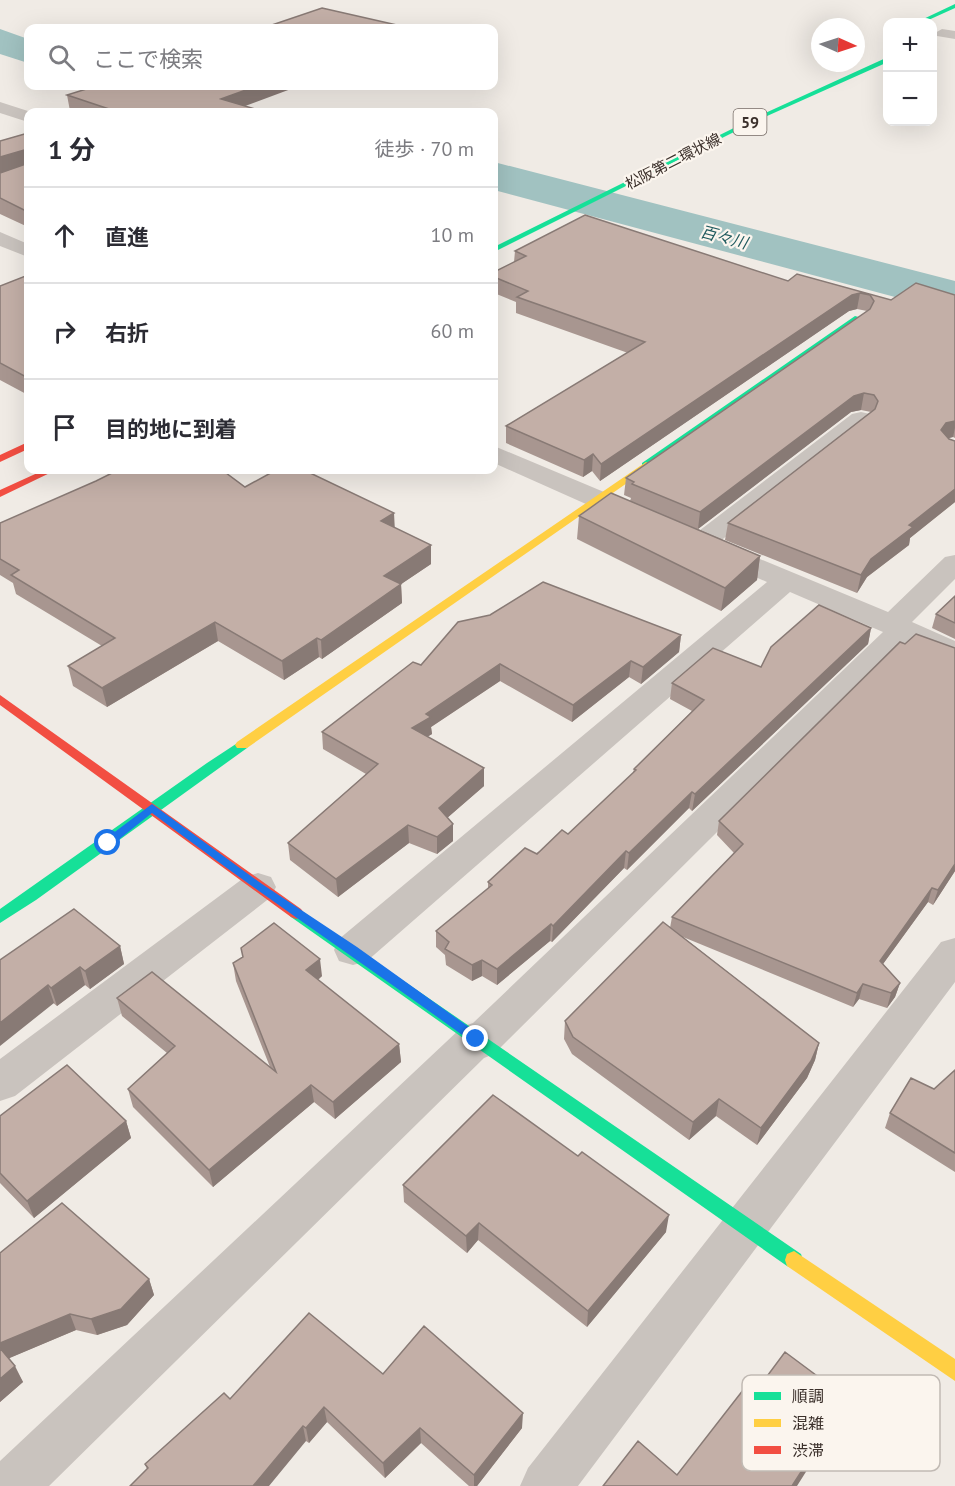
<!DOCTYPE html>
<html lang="ja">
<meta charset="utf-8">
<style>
:root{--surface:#fff;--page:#f2f2f3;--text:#2b2b33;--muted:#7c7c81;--line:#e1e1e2}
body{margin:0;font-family:"PT Sans","Noto Sans JP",sans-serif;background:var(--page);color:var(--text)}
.controls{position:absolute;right:18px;top:18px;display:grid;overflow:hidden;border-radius:12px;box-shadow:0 6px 24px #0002}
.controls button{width:54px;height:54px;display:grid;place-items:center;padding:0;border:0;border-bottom:2px solid var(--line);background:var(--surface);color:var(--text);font:30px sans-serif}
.compass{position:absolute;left:811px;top:18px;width:54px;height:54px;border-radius:50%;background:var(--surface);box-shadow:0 6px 24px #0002;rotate:93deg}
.stop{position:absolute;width:18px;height:18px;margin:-14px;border:4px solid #1a73e8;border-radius:50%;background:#fff}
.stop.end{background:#1a73e8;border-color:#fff;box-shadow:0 2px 6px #0008}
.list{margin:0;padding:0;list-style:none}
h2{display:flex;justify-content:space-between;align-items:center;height:78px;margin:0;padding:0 24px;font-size:26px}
h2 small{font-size:20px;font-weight:400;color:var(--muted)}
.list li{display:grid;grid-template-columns:39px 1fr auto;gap:18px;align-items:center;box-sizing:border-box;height:96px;padding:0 24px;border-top:2px solid var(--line)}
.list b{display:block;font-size:22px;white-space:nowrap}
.list em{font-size:20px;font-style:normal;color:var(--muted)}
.icon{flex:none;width:33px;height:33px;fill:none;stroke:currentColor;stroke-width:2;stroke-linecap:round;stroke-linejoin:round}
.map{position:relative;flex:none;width:955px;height:1486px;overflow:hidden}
.search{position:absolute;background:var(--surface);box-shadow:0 6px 24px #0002;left:24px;top:24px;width:474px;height:66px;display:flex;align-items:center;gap:15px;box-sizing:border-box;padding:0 21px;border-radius:12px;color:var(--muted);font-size:22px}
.panel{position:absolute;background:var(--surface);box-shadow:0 6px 24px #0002;left:24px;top:108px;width:474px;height:366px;border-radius:12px}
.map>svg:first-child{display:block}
</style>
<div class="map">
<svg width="955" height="1486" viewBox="0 0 955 1486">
<rect width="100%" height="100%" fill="#f0ebe5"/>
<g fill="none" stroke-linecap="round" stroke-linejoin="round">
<path fill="#a1c2c1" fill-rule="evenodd" d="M0,29L28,39V63L0,54Z
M494,162L955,281V313L494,190Z"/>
<path fill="#c9c3be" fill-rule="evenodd" d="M942,29L955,31V39L937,36L935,33Z
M0,102L31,112H28V122L0,113Z
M0,232L28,244V257L0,246Z
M861,412L870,414L873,419L870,424L719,542L888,612L945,557L955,555V579L912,622L955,641V662L907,643L494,1054L484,1058L49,1486H0V1461L462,1027L473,1023L883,632L790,592L367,961L353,965L339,961L334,950L339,939L767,582L707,556L704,551L691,549L687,543L691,537L852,414Z
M494,446L635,505L638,511L635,517L625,519L615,517L494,463Z
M258,873L271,877L276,887L271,897L15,1096L0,1101V1059L245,877Z
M955,938V982L578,1486H520L528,1468L941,942Z"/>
<path fill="#16e098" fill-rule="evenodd" d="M955,4V8L924,22H917Z
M888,57V62L756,121L494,252V247L752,119Z
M855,316L862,318L650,467H642V463Z
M242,740L249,745L247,748L36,900L0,923V909L207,763Z
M296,907L801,1254L803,1260L801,1266L794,1269L787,1266L291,917L288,913L291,909Z"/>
<path fill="#ffcf43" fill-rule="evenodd" d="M646,462L651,465L650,467L247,748H237L235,745L237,742Z
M794,1251L955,1359V1381L787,1266L785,1260L787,1254Z"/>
<path fill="#f24e42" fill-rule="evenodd" d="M28,442V449L0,462V455Z
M44,470H56L0,497V490Z
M0,695L301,909L304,913L301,917L296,919L291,917L0,705Z"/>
</g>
<path fill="#a89690" d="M67,95L245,106L265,112H74L70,111Z
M28,133V227L0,214V141Z
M515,251L788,281L797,274L891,300L955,295V438L953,437L948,438L955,441V502L910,538L909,545L867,577L857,593L725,540L728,523L871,412L861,410L851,412L698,529L760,556L757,580L721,611L577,539L579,516L630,501L631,498L624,495L626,478L867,311L857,309L849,311L600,481L592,471L583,477L506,443V426L628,353L516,313V302L494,293V272L514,262Z
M28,275V395L0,380V286Z
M245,487L394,528L431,564L401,584L402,603L322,659L319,657L284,680L218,641L107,707L73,686L68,666L102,646L16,594L13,583L0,575V523Z
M955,596V639L932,628L936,614Z
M871,628L868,644L692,811L689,808L627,870L624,868L552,942L550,941L497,985L482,976L472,981L446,965L445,955L436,947V931L488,889V882L568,834L633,773L634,769L692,711L670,699L672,683L761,667Z
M681,635L679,652L641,684L629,677L572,722L500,681L431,727L432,734L427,737L484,768V786L447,818L453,841L437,854L409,843L338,897L290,860L288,843L366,774L323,749L322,732L421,665Z
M905,644L955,648V871L933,905L928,902L883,964L900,983L895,997L887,1008L859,999L853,1007L683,937L819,1043L815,1060L807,1078L757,1145L716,1116L689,1140L572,1054L564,1039L565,1021L670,928L672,917L734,853L717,835L719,821Z
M120,946L124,964L90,989L85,985L57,1006L0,960Z
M241,948L322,976L318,980L399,1044L401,1062L335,1119L314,1102L213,1187L133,1107L128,1089L167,1053L122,1016L117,998L270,1067L236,981L233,963L243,958Z
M955,1070V1172L885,1128L890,1113L934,1089Z
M0,1116L126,1121L131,1138L34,1218L0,1183Z
M403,1185L666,1232L587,1327L478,1240L467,1253L404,1202Z
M0,1253L149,1279L154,1295L127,1325L97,1335L76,1330L9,1358L23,1382L0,1402Z
M383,1374L522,1428L477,1486H469L421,1443L385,1478L327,1422L309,1443L306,1441L147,1469L145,1464L230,1399Z"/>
<path fill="#887a75" d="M257,86H299L229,112L221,99Z
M24,150L27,167L0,175V157Z
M860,293L857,309L849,311L600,481L601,464L852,295Z
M864,393L861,410L851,412L698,529L700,512L854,396Z
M955,421V428L953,437L942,440L941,430L946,423Z
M593,454L592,471L583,477L584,460Z
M955,489V502L910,538L909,545L867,577L857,593L861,575L871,559L909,525Z
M394,513L395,532L381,521Z
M431,545V564L385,595L384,576Z
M760,556L757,580L721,611L725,588Z
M401,584L402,603L322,659L321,640Z
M215,622L218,641L107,707L102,688Z
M871,628L868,644L692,811L695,794Z
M681,635L679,652L641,684L643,667Z
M317,638L319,657L284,680L282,661Z
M631,661L629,677L572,722L573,705Z
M500,664V681L431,727L432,734L413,745L412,728L426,714Z
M484,768V786L439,825V808Z
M692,792L689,808L627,870L629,853Z
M453,824V841L437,854V837Z
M408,825L409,843L338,897L336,879Z
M626,851L624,868L552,942L553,926Z
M955,864V871L933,905L938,890Z
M932,888L928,902L875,975L880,961Z
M551,924L550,941L497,985V969Z
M120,946L124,964L90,989L85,971Z
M320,959L322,976L308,988L306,970Z
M482,960V976L472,981V965Z
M80,967L85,985L57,1006L51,988Z
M900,983L895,997L887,1008L891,993Z
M863,984L859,999L853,1007L857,993Z
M48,985L54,1003L0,1046V1023Z
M819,1043L815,1060L807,1078L757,1145L761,1128Z
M399,1044L401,1062L335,1119L333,1102Z
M311,1085L314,1102L213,1187L209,1170Z
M719,1099L716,1116L689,1140L693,1122Z
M126,1121L131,1138L34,1218L27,1201Z
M669,1215L666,1232L587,1327L588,1311Z
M479,1223L478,1240L467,1253L466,1236Z
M149,1279L154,1295L127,1325L97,1335L91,1319Z
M70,1314L76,1330L5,1360L0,1350V1343Z
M15,1366L23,1382L0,1402V1379Z
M848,1399L840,1418L797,1486H792Z
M324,1407L327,1422L309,1443L306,1428Z
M523,1413L522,1428L477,1486H474V1475Z
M303,1426L306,1441L269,1486H253Z
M420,1428L421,1443L385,1478L383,1463Z"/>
<path fill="#c3afa7" stroke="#887a75" stroke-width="1.5" d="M322,8L410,28H263Z
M96,86H257L221,99L265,112H98L109,109L67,95Z
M28,133V212L0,198V173L26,164L27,152L24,150L0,157V141Z
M585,215L788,281L797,274L891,300L916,283L955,295V421L946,423L941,430L949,439L955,441V489L909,525L913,527L871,559L861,575L728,523L875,409L878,401L874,395L864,393L854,396L700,512L632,484L634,482L626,478L870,309L874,301L870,295L860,293L852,295L601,464L593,454L584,460L506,426L645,342L517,297L528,291L494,277V272L526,256L515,251Z
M28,275V378L0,363V286Z
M118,470H222L245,487L276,470H304L394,513L381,521L431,545L384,576L401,584L321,640L317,638L282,661L215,622L102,688L68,666L115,638L11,575L19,570L0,559V523L96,481Z
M611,493L760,556L725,588L579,516Z
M543,582L681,635L643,667L631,661L573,705L500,664L426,714L431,717L412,728L484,768L439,808L453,824L437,837L408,825L336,879L288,843L378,764L322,732L413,662L421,665L458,622L490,615Z
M955,596V623L936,614Z
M819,605L871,628L695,794L692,792L629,853L626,851L553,926L551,924L497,969L482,960L472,965L445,949L449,942L436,931L492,885L488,882L525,848L537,854L562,830L568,834L636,770L634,769L704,700L672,683L713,648L761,667L771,647Z
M916,634L955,648V864L938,890L932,888L880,961L900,983L891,993L863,984L857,993L672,917L743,844L719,821L900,642L905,644Z
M74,909L120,946L85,971L80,967L51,988L48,985L0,1023V960Z
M663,922L819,1043L811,1061L761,1128L719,1099L693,1122L573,1037L565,1021Z
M274,923L320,959L306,970L399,1044L333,1102L311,1085L209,1170L128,1089L175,1046L117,998L152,972L276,1072L233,963L243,957L241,948Z
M67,1065L126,1121L27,1201L0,1173V1116Z
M955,1070V1153L890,1113L911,1078L934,1089Z
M493,1095L578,1156L582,1152L669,1215L588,1311L479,1223L466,1236L403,1185Z
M62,1203L149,1279L121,1309L91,1319L70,1314L0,1343V1253Z
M309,1313L383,1374L424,1326L523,1413L474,1475L420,1428L383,1463L324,1407L306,1428L303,1426L253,1486H130L148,1468L145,1464L224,1393L230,1399Z
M0,1348L15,1366L0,1379Z
M785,1352L848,1399L792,1486H603L638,1441L677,1475L747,1385L762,1383Z"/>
<path fill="#1a73e8" d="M152,804L262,884L357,947L480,1035V1042H472C366,965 257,892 152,813L112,845H104V840Z"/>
<g text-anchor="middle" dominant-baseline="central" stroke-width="4.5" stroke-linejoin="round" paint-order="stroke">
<g font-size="15" fill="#3b302b" stroke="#fbf5ee">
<text transform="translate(673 161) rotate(-27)">松阪第二環状線</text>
</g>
<rect fill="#fbf5ee" stroke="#756b66" stroke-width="1.5" x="733.5" y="109" width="33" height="26" rx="4.5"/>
<g font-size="16" font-weight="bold" fill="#3b302b">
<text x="750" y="122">59</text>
</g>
<g font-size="16" font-style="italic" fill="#1f5a5e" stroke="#fbf5ee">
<text transform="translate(724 237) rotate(15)">百々川</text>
</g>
</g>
<rect x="742" y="1375" width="198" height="96" rx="9" fill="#fbf5ee" stroke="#c1bab4" stroke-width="1.5"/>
<rect x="754" y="1392" width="27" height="8" fill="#16e098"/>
<rect x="754" y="1419" width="27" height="8" fill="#ffcf43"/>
<rect x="754" y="1446" width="27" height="8" fill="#f24e42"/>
<g font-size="16" fill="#3b302b">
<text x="792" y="1402">順調</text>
<text x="792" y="1429">混雑</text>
<text x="792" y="1456">渋滞</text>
</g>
</svg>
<div class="controls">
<button>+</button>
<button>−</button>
</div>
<svg class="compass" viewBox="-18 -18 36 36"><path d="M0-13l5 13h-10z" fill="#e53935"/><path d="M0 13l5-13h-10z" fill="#7c7c81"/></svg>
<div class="stop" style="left:108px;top:843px"></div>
<div class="stop end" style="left:476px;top:1039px"></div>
<div class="search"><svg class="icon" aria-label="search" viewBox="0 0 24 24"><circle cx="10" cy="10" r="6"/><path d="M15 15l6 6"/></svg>ここで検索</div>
<section class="panel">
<h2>1 分<small>徒歩 · 70 m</small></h2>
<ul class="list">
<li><svg class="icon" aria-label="ahead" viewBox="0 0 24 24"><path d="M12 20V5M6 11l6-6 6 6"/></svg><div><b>直進</b></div><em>10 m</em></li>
<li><svg class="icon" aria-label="right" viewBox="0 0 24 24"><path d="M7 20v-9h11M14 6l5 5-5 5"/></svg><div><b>右折</b></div><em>60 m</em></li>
<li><svg class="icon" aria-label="arrive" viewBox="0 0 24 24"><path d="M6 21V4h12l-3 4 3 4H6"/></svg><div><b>目的地に到着</b></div></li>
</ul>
</section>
</div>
